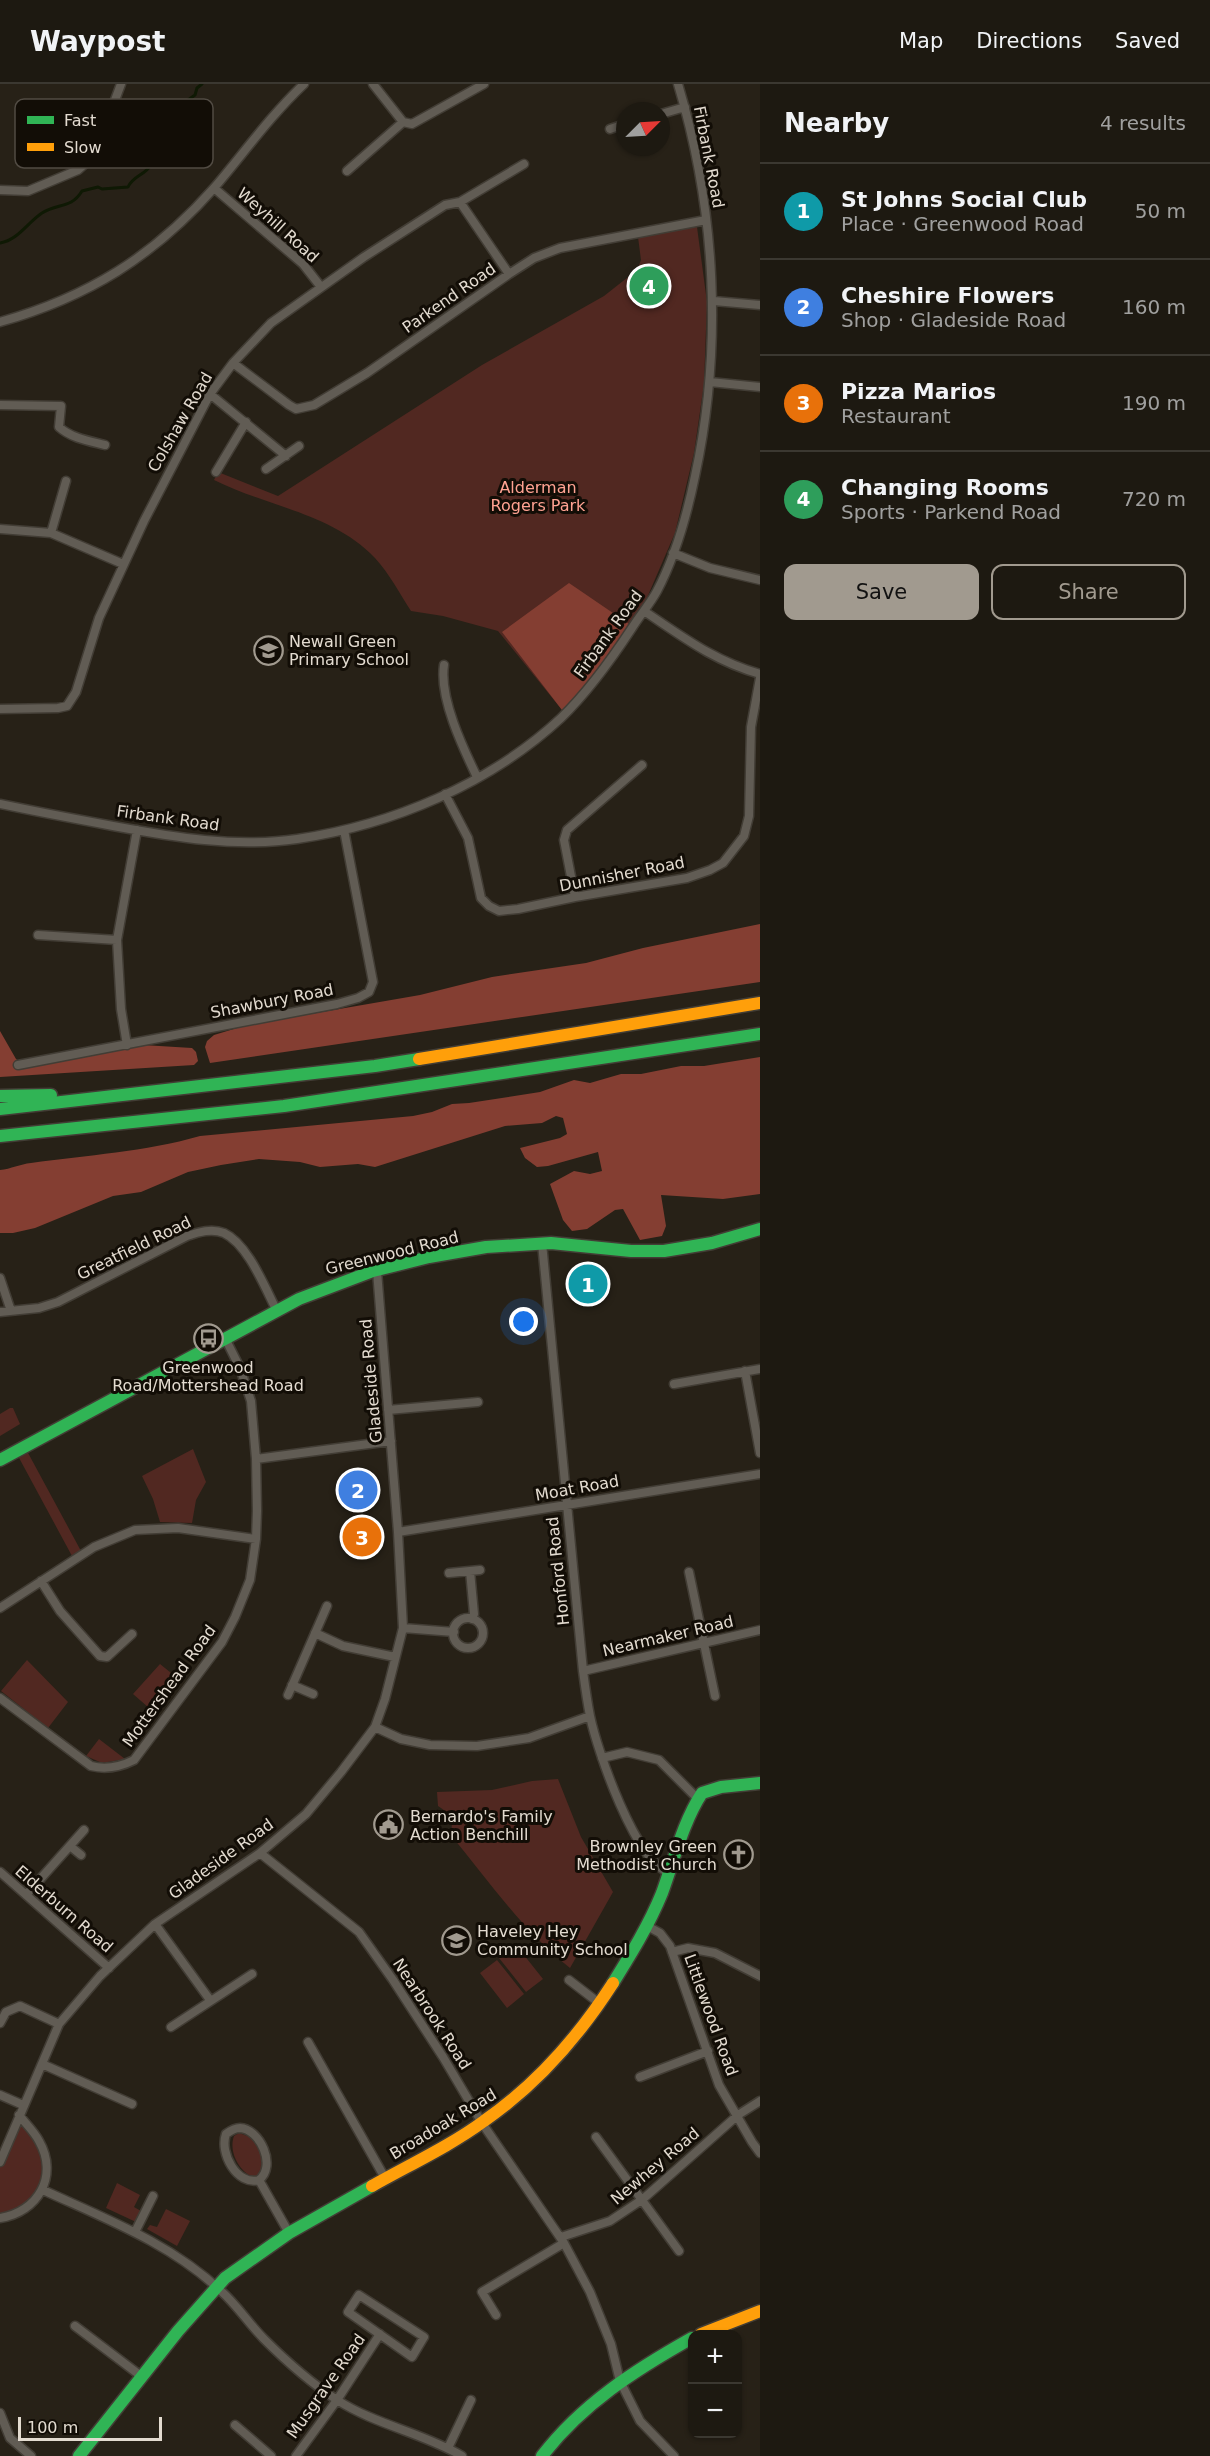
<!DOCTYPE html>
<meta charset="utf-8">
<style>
:root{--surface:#1d1911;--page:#2a261f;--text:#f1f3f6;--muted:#a0a09f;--line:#3b3831;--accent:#a19a8f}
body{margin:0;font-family:"DejaVu Sans",sans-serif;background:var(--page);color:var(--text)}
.controls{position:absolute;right:18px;bottom:18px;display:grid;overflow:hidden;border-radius:12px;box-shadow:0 2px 4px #0004}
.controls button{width:54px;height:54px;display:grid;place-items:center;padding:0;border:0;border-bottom:2px solid var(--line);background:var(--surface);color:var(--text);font:30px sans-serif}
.compass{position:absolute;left:616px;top:18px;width:54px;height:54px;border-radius:50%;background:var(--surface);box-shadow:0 2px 4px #0004;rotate:66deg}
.scale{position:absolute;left:18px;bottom:15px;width:144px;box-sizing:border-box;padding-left:6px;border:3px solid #e3dbd0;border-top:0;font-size:16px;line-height:21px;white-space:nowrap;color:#e3dbd0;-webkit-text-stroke:4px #120d06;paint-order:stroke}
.you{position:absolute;left:524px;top:1238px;width:21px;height:21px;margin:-15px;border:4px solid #fff;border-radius:50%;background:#1a73e8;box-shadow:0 0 0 9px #1a73e833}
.badge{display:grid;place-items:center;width:39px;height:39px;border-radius:50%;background:var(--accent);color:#fff;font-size:20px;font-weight:700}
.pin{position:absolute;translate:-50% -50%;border:3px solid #fff;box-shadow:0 2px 6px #0006}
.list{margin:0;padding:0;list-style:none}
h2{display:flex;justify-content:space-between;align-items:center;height:78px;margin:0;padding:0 24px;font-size:26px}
h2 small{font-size:20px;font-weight:400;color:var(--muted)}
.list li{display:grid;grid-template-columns:39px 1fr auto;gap:18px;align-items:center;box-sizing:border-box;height:96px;padding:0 24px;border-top:2px solid var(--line)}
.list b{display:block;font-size:22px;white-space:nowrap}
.list p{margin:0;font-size:20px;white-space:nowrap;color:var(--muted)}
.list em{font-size:20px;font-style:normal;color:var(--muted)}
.actions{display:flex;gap:12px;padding:18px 24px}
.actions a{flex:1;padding:14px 0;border:2px solid var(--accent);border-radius:12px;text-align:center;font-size:21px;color:var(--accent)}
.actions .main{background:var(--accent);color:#111}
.map{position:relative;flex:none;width:760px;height:2372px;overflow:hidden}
header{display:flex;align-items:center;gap:36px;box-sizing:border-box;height:84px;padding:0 30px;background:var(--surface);border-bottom:2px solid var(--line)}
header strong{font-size:28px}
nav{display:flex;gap:33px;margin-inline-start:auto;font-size:21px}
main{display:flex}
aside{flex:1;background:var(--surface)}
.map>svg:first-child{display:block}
</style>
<header>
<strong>Waypost</strong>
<nav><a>Map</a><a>Directions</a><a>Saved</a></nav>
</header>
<main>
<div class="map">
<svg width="760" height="2372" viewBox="0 0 760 2372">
<rect width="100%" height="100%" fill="#272117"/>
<path fill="#512821" d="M697,143L707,218L704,300L694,369L675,449L643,523L598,589L562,626L498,547L443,532L411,527C400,510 389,489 375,474C332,429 268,423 214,396L218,388L278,412L482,281L604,212L637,186L641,176L638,153Z
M10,1324H13L20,1340L0,1352V1330Z
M193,1365L206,1398L196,1416L192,1439L160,1438L153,1415L142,1392Z
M27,1367L81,1467L72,1472L18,1372Z
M27,1576L68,1618L48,1644L1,1607Z
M160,1580L181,1597L156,1630L133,1610Z
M99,1655L125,1675L102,1679L86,1672Z
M558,1695L581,1753L613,1808L570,1884C523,1847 488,1796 450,1750C455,1737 449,1729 438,1722L437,1708L492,1706L532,1697Z
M516,1861L543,1895L526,1908L499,1874Z
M497,1876L524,1910L507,1924L480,1889Z
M19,2031L40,2057L47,2085L32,2118L0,2134V2078Z
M239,2049L253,2054L265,2079L264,2087L256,2094C240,2090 228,2068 234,2052Z
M117,2099L140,2111L134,2123L141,2127L136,2138L106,2124Z
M166,2125L190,2137L177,2162L147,2145L150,2141L157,2143Z"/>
<path fill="#843e32" d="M569,499L632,542L598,589L562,626L502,548Z
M760,840V898L210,979L205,963L207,957L214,951L247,941L420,911L492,893L586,879L643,864Z
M0,947L16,975L26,982L143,961L192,964L196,968L198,977L194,981L0,993Z
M760,973V1110L723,1115L661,1111L666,1142L662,1152L640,1156L623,1125L615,1126L587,1145L572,1147L563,1136L550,1100L574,1087L590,1090L602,1087L598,1068L548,1082L537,1083L525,1074L520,1064L560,1054L567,1050L563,1034L556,1032L542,1039L505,1042L375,1083L358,1080L320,1083L300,1078L259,1075L221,1081L188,1088L141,1108L113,1112L35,1144L13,1149H0V1086C11,1085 20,1080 31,1079C87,1071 145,1068 200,1052L413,1032L432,1028L452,1020L469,1019L540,1008L574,996L590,999L621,990H641L681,982H704Z"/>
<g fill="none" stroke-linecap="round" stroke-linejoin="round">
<path stroke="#0f1904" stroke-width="3" d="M0,159C18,156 27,139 42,129C58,119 71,125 82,107L98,103L102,105L128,103C133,92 145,91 151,81C156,74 155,65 157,57C164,31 175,25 195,11L197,4L202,0"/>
<defs>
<path id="street" d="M373,0L403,38L412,40L484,0
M661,30L685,23
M610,45L625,40
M347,87L403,38
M214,104L303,180L321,203
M0,106L28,107L78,86L88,77L97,64L121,0
M460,118L524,80
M714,217L760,221
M0,238C88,213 153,173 214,104C244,69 270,32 304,0
M233,279L289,321L296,325L314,321L367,289L509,190L534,174L560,164L706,136
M710,298L760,303
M210,310L286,372
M0,321L61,322L59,343C71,354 89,357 105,361
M266,385L299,362
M216,388L246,338
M0,445L51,449L123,480
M51,449L66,397
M673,469L710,484L760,496
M644,527C683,553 714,577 760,590
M444,581C439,614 463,664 477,693
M0,625L58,624L67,622L76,608L99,534L144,437L210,310L233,279L271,239L364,173L445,121L460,118L509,190
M445,710L468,754L481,814L489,822L499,827L518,825L575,813L687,794L710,786L723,779L744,752L749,732L751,643L760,594
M0,720C38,728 75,735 113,742C173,753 236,764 297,755C392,741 490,700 561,634C589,607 611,576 632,544C640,531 650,520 657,507C676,471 687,431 695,392C723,262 716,127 678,0
M575,813L564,756L567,746L642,681
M38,851L117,856
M127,961L121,925L117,856L137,746
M18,981L337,920L358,914L369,908L373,898L344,746
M542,1159L583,1587C585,1602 587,1617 590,1632C597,1666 636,1780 670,1789
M0,1194L11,1227
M0,1228L39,1224L58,1218L187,1152C199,1148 212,1144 224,1149C248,1160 265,1204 277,1227
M745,1287L760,1369
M674,1300L760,1285
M388,1326L478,1318
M256,1375L391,1357
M398,1448L760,1390
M470,1487L474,1530L472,1535
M689,1488L715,1612
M449,1489L480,1486
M41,1497L60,1527L100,1572L107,1573L132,1550
M0,1524L94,1463L135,1446L178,1444L256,1455
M453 1549a15 15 0 1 1 30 0a15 15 0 1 1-30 0Z
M403,1544L454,1548
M315,1549L343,1562L395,1573
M583,1587L760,1546
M292,1601L313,1610
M288,1611L327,1522
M0,1614L91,1682C107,1686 120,1683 134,1676L222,1558L235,1533L250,1496L256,1455L257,1427L256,1375L251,1317L240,1284L225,1254
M375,1643L401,1655L430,1661L477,1662L529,1654L590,1632
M602,1674L627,1668L659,1676L697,1714
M70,1762L81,1771
M260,1769L359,1848L393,1896L443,1973L482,2039L564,2159L590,2208L611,2260L620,2297L640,2337L674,2372
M0,1788L109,1884
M26,1811L84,1746
M155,1840L210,1916
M647,1842L660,1849L670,1862L719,2001L752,2058L760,2069
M672,1868L688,1864L715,1869L760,1892
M569,1896L599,1919
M0,1939L6,1928L20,1922L59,1940
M171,1943L252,1890
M308,1958L385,2094
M42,1980L132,2020
M640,1993L708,1967
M0,2011L23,2021
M596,2053L679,2167
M0,2078L59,1940L100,1892L155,1840L260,1769L306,1730L341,1688L375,1643L385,1615L403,1544L398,1448L377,1187
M259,2096C277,2082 260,2045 240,2044C235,2044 230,2047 226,2050C219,2069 237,2102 259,2096L289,2149
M43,2106C106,2135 170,2159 221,2207C237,2221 249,2240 264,2255C286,2277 311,2299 337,2316C376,2341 423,2349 462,2372
M0,2134C38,2128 59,2092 39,2057C34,2047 25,2039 19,2031
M135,2148L153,2112
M561,2153L610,2137L643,2115L738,2031L760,2017
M359,2211L424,2253L412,2273L348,2228Z
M496,2231L482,2208L564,2159
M75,2242L141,2292
M0,2329L10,2354L31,2372
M235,2341L271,2372
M448,2364L471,2316
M296,2372L337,2316L380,2250"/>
<path id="fast" d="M0,1012L51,1011
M0,1025L375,982L419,975
M0,1052L284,1022L760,950
M0,1376L299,1215L373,1187L429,1173L486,1163L551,1159L631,1167H664L712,1159L760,1145
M613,1899C631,1870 649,1841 662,1809C674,1776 683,1738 702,1709L721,1703L760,1699
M79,2372L178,2247L225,2194L289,2149L372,2102
M542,2372C582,2320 635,2286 692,2254"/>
<path id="slow" d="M419,975L760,919
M372,2102C409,2081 450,2062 484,2037C536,2001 579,1952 613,1899
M701,2250L760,2227"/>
</defs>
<use href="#street" stroke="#423d35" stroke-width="11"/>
<use href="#fast" stroke="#423d35" stroke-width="15"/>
<use href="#slow" stroke="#423d35" stroke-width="15"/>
<use href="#street" stroke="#615c54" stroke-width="8"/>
<use href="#fast" stroke="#30b455" stroke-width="12"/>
<use href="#slow" stroke="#ff9f0a" stroke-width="12"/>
</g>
<defs>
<symbol id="school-ring" viewBox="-11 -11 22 22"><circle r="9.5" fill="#120d06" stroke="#a19a8f" stroke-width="1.5"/><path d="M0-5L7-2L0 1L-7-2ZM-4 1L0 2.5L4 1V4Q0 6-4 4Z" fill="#a19a8f"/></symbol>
<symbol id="bus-ring" viewBox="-11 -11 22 22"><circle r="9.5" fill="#120d06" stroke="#a19a8f" stroke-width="1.5"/><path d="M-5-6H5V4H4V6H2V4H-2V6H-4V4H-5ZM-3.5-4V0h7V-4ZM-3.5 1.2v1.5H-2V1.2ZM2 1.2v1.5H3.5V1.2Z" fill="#a19a8f"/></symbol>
<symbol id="civic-ring" viewBox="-11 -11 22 22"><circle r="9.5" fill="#120d06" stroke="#a19a8f" stroke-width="1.5"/><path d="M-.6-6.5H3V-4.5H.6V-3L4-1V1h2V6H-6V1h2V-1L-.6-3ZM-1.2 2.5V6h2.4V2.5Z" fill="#a19a8f"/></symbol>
<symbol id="church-ring" viewBox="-11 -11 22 22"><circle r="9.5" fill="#120d06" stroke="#a19a8f" stroke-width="1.5"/><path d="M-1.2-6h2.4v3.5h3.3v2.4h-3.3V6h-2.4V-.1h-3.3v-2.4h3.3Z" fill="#a19a8f"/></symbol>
</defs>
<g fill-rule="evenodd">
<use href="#school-ring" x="252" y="550" width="33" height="33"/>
<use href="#bus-ring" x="192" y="1238" width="33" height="33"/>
<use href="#civic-ring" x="372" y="1724" width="33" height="33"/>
<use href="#church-ring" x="722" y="1754" width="33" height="33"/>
<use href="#school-ring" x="440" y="1840" width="33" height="33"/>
</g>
<g text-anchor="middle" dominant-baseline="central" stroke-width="6" stroke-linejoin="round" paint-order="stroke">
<g font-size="16" fill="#e3dbd0" stroke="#120d06">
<text transform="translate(709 73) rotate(79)">Firbank Road</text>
<text transform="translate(278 141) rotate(42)">Weyhill Road</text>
<text transform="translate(449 214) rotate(-35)">Parkend Road</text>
<text transform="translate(180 338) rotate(-60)">Colshaw Road</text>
<text transform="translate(608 550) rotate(-54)">Firbank Road</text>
<text transform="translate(168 734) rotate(8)">Firbank Road</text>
<text transform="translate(622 790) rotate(-11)">Dunnisher Road</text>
<text transform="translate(272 917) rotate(-11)">Shawbury Road</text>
<text transform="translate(134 1164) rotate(-26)">Greatfield Road</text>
<text transform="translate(392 1169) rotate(-14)">Greenwood Road</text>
<text transform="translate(371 1297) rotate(-95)">Gladeside Road</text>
<text transform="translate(577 1404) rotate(-10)">Moat Road</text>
<text transform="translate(558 1487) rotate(-96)">Honford Road</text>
<text transform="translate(668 1552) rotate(-13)">Nearmaker Road</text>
<text transform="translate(169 1602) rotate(-54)">Mottershead Road</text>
<text transform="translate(221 1775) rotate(-36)">Gladeside Road</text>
<text transform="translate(64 1825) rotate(41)">Elderburn Road</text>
<text transform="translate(432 1930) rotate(57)">Nearbrook Road</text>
<text transform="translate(711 1931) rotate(70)">Littlewood Road</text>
<text transform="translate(443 2040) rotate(-31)">Broadoak Road</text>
<text transform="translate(655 2082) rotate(-40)">Newhey Road</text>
<text transform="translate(326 2302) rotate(-55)">Musgrave Road</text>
</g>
<g font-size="16" fill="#ffa292" stroke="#120d06">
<text x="538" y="403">Alderman<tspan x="538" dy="18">Rogers Park</tspan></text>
</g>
<g font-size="16" fill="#e3dbd0" stroke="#120d06" text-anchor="start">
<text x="289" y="557">Newall Green<tspan x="289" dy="18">Primary School</tspan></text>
<text x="208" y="1283" text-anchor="middle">Greenwood<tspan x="208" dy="18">Road/Mottershead Road</tspan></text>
<text x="410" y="1732">Bernardo's Family<tspan x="410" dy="18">Action Benchill</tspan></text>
<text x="717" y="1762" text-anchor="end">Brownley Green<tspan x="717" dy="18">Methodist Church</tspan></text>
<text x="477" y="1847">Haveley Hey<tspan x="477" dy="18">Community School</tspan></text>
</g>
</g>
<rect x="15" y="15" width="198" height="69" rx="9" fill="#120d06" stroke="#514b43" stroke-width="1.5"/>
<rect x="27" y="32" width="27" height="8" fill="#30b455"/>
<rect x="27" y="59" width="27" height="8" fill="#ff9f0a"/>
<g font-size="16" fill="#e3dbd0">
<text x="64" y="42">Fast</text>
<text x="64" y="69">Slow</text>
</g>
</svg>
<div class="controls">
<button>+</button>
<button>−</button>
</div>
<svg class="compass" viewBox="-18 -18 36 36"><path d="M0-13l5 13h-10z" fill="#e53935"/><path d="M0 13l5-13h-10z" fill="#a0a09f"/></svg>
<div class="scale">100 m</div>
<div class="you"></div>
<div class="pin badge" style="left:588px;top:1200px;background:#0f9aa8">1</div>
<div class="pin badge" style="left:358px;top:1406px;background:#3f7fe0">2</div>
<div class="pin badge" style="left:362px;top:1453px;background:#e8710a">3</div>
<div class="pin badge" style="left:649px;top:202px;background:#2e9e5b">4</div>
</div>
<aside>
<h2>Nearby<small>4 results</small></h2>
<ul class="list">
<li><span class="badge" style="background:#0f9aa8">1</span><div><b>St Johns Social Club</b><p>Place · Greenwood Road</p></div><em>50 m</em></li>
<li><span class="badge" style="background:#3f7fe0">2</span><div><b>Cheshire Flowers</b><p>Shop · Gladeside Road</p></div><em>160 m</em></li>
<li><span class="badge" style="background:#e8710a">3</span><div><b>Pizza Marios</b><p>Restaurant</p></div><em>190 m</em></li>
<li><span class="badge" style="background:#2e9e5b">4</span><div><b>Changing Rooms</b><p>Sports · Parkend Road</p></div><em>720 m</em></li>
</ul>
<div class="actions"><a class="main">Save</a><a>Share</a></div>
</aside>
</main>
